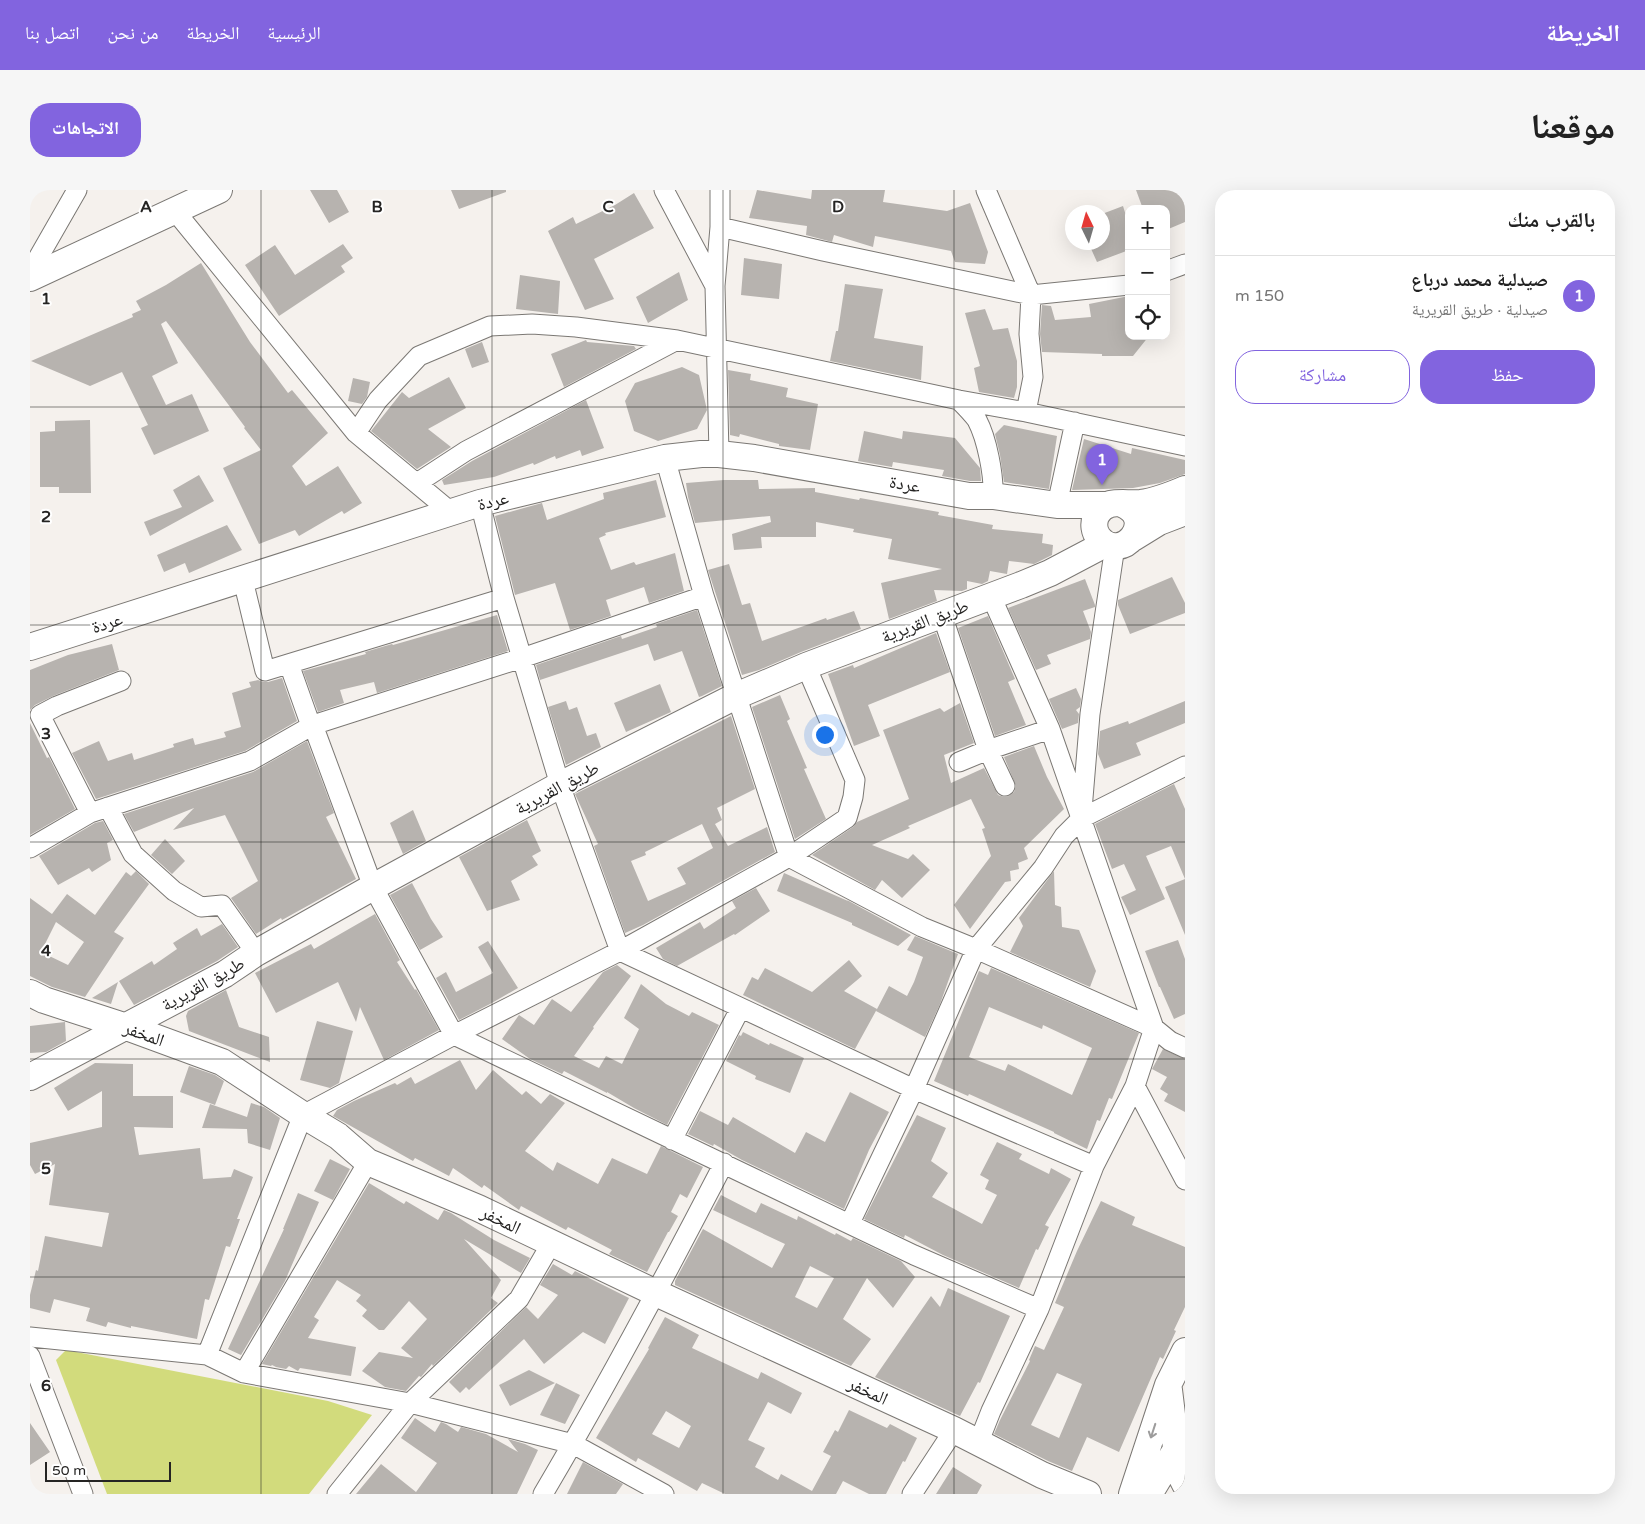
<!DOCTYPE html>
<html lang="ar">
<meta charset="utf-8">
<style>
:root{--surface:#fff;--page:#f6f6f6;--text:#222;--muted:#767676;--line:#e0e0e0;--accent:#8264df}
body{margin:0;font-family:"Varela Round","Noto Naskh Arabic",sans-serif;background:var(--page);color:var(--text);direction:rtl}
.controls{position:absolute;right:15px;top:15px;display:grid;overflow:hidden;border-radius:10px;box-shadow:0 5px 20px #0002}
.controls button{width:45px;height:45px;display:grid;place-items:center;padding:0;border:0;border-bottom:1px solid var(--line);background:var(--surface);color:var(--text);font:25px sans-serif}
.compass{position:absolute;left:1035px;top:15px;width:45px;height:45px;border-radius:50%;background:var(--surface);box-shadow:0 5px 20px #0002;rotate:355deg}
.scale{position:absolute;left:15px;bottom:12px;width:126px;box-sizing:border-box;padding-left:5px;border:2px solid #252423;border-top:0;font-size:14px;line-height:18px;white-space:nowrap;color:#252423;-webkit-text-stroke:4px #fff;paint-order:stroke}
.you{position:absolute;left:794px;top:544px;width:18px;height:18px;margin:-12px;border:4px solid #fff;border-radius:50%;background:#1a73e8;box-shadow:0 0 0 8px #1a73e833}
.badge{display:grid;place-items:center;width:32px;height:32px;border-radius:50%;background:var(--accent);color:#fff;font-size:16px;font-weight:700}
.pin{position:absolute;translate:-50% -41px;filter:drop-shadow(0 1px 2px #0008)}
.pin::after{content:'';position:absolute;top:26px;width:18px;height:15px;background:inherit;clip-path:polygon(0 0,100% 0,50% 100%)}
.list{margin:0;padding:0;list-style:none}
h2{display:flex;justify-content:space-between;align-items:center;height:65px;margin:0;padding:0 20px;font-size:21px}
h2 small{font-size:16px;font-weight:400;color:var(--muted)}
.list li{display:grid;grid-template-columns:32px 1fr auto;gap:15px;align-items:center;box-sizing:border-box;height:80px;padding:0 20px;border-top:1px solid var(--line)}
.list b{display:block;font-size:19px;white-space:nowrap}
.list p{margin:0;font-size:16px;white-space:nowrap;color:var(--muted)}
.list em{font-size:16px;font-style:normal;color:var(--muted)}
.actions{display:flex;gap:10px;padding:15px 20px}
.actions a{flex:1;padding:11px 0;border:1px solid var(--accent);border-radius:20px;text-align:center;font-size:18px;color:var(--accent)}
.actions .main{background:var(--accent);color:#fff}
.icon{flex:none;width:28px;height:28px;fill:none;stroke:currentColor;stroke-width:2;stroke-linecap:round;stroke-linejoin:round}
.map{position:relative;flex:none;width:1155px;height:1304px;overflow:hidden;direction:ltr;border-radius:20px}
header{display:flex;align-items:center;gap:30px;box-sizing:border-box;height:70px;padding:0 25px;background:var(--accent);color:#fff}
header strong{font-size:24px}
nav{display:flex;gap:28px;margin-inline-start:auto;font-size:18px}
.intro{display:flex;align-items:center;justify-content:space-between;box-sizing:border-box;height:120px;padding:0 30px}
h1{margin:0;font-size:35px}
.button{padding:12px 22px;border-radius:20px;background:var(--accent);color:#fff;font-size:18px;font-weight:700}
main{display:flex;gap:30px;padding:0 30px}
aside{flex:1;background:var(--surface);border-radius:20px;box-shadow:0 5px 20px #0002}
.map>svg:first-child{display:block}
</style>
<header>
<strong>الخريطة</strong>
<nav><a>الرئيسية</a><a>الخريطة</a><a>من نحن</a><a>اتصل بنا</a></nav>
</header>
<div class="intro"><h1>موقعنا</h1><a class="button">الاتجاهات</a></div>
<main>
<aside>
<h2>بالقرب منك<small></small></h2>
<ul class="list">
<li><span class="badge">1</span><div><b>صيدلية محمد درباع</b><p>صيدلية · طريق القريرية</p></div><em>150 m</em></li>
</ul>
<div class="actions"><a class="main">حفظ</a><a>مشاركة</a></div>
</aside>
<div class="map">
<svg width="1155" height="1304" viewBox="0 0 1155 1304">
<rect width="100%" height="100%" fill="#f5f1ed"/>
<path fill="#d2db7c" d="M36,1160L298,1211L342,1225L279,1304H77L26,1170Z"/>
<path fill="#b7b3af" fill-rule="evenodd" d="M280,0H307L319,22L299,33Z
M421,0H476V2L429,19Z
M727,0L781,9L782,0H855L853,12L917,21L940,13L958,62L955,74L925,72L921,61L845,46L843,57L804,45L802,52L776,45L777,36L719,28Z
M1106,0H1155V32L1136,40V19H1113Z
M604,3L624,38L564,69L584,109L555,120L518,41L543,27L546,34L585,15Z
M1093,16L1099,35V60L1067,72L1058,52H1072V24Z
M313,54L323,68L311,76L315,82L249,126L215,75L245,55L265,85Z
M714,68L752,74L749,109L711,105Z
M171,73L220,152L258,203L262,200L298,243L262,276L276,296L308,276L332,313L314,324L312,321L269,346L265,340L229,354L193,278L231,260L214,238L215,237L136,131L131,134L148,173L122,186L136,215L162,204L179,241L124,265L111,238L118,235L92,182L60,196L1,171L103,127L102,124L111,120L106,111L136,95Z
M649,82L658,110L618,133L606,107Z
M490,85L530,91L528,124L486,119Z
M815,94L853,99L844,148L893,156L891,190L800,171L806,141H808Z
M1099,106V146H1119L1103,166H1072V164L1012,162L1010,144L1012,115L1021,116L1025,130L1061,127L1059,114Z
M955,119L963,140L978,138L987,171V197L984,208L949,202L944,178L950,176L935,123Z
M556,150L557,152L604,156L606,159L534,197L521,164Z
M452,152L459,172L442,178L435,159Z
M652,177L669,185L677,220L667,239L628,251L604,241L595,211L605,193Z
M698,180L721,184L720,190L758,198L756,207L788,214L780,260L749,256V254L710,244L709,247L700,245Z
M419,187L436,218L398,239L421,257L387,279L341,241L372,202L379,208Z
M323,188L340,192L337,207L332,214L318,211Z
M556,210L574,258L552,266L550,260L526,269L525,266L504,275L503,273L464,287L414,295L412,290L442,271Z
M60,230L61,303H29V297H10V242L25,241V231Z
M974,235L1027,246L1019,299L974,292L970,265L965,244Z
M834,241L872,249L873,241L925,248L950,278L951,291H940L912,286L914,280L863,272L862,277L828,271Z
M1054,249L1101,264L1102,258L1155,270V284L1130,293L1103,298L1042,300Z
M169,285L184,311L120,346L114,332L152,317L143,300Z
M626,290L636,327L575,343L576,345L569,348L581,380L604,372L606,375L645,363L654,401L619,413L614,397L576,410L581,426L540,440L525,393L485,405L465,326L512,313L517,330L574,309L573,303Z
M694,290H728L729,299L785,298V302L829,310L830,308L869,315L909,322L908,325L963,335L962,339L1013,344L1012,353L1023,355L1022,365L1004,374L979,371L977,384L960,381L958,391L952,394L937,391V399L932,401L904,400L907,411L859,429L851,393L912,379L858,369L862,349L823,342L824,339L786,332V347H731L732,358L704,360L702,344L741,332L740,326L665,333L658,307L656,293Z
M197,335L212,360L159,383L155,373L134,382L127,365Z
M699,374L712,415L720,413L732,451L796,428L797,430L824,421L831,439L771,462L729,480L712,485L678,380Z
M1142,387L1155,413V423L1100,444L1088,415V410Z
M1055,389L1065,415V417L1053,421L1061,442L1060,449L1017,465L1021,474L1006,480L978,418Z
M667,420L692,496L672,506L669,507L652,461L624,471L618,454L510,490L506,475L591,446L592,449L627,437L626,434Z
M467,425L478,461L347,503L344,492L310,500L314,513L288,522L273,481L336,464L335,462L362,454L363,455Z
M958,426L985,489L978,492L996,535L965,546L928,438Z
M906,443L920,482L838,515L850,546L824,556L798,484L823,475L824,478Z
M82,454L89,480L23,506L5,515L0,520V480L38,465Z
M252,488L267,531L215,561L66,609L42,563L69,551L78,571L102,563L104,570L144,557L143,554L163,548L165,555L196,547L194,542L211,537L202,503L221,497L219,492L228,490L233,492H238Z
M630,494L641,522L596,542L584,513Z
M1046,498L1051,509L1050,517L1046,520L1049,524L1048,533L1032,539L1019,509Z
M750,505L760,529L757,531L777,578L774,579L796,629L765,649L722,517Z
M536,511L539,520L547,517L557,546L566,543L571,557L536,575L518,517Z
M1155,511V533L1106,553L1111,565L1074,579L1068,564L1070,541L1098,531L1099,534Z
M930,513L944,553L914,565L921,593L954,578L968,605L974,607L979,606L984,602L986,596L974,567L1004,556L1017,587L1034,619L994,658L998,669L988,673L989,679L980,681L981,691L975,692L940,739L924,715L961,666L952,639L955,638L941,609L878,636L880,638L842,655L878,669L883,664L900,680L872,708L852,690L845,700L782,665L823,637L827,632L879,609L853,540L910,518L914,522Z
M701,526L725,599L687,618L692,630L685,634L698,656L737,637L745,662L613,735L595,743L564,656L568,654L545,604ZM672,634L683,658L647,678L656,694L618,711L601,671L616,665L615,662Z
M0,533L17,568L19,567L45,619L0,645Z
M277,551L304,623L296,627L326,689L252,730L251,728L226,744L201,708L228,691L195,625L143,640L164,618L104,642L94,624L223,582Z
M1144,594L1155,619V689L1141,656L1116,666L1135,709L1100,725L1091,707L1106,700L1094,674L1082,679L1065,634Z
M383,620L396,651L373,664L360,633Z
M497,630L511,661L502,666L508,675L481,691L490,710L457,721L429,667Z
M73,631L83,650L77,653L81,670L62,682L59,678L28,695L9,666L65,633Z
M135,649L155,671L142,684L121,665Z
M106,681L119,694L84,742L94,748L55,807L22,797L0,786V708L22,724L37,704L65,725L96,682L101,686ZM26,732L54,752L38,775L11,762Z
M1024,681L1025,715L1031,717L1032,737L1049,740L1066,781L1060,797L980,762L993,736L989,728Z
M754,683L818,711L817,710L881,745L868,756L822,735V733L747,701Z
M1155,689V745L1135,697Z
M382,693L401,729L413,747L390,760L360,705Z
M726,698L740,721L705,745L704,744L647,776L633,769L626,758L670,732L674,739L706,718L702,711Z
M345,724L370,770L367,772L385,800L386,799L409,840L354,870L330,817L326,832L308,792L246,823L225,783L281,754L284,759Z
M192,734L208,757L187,771L104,815L89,791L122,771L124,775L147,759L143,753L167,738L171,746Z
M885,746L928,764L910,814L895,847L846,821L859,796L877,806L884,792L893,767L877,760Z
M1148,750L1155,769V824L1144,829L1130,797H1129L1115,761Z
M458,751L488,798L460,814L429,830L406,788L416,782L426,802L463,783L448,757Z
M819,770L832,786L814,801L847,819L825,859L713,805L722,787L728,790L735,778L782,802Z
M587,775L601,786L563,837L564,838L544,866L569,878L576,866L592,874L609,839L594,828L611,794L636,814L659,826L662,822L689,835L637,935L604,918L577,902V903L534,881L532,884L500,869L472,849L489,825L504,835L522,809L541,822L573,782Z
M961,778L1109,843L1082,909L1079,908L1070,931L1067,930L1057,959L1024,943V942L939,904L938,906L904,891L949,781L958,785ZM959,817L1012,839L1013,835L1062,858L1042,905L978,874L975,881L939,867Z
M88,792L81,814L62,808Z
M196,800L209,837L239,847L240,872L159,841L156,826L158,821Z
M287,831L323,841L309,893L300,898L270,890Z
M35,832L36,851L16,862L0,863V836Z
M713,842L739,855L740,853L774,868L760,903L725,889L726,886L696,871L709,845L711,846Z
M1133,859L1155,869V922L1134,911L1138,904L1130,899L1137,887L1122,879Z
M430,870L446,900L463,880L492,905L496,901L511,914L520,904L535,913L495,961L523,981L527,972L568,994L582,968L617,984L631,956L673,977L657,1008L650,1004L641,1022L648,1026L639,1042H638L617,1082L579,1064L582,1060L538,1037L536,1040L491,1016L489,1020L454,995L452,998L423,978L419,986L385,968L383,971L303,926L307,920L324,911L365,893L367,895L381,887L385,894Z
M65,873L103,874V906H143V938L104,937L109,965L170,958L173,989L201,987L204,979L223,987L207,1029H210L200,1057L196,1056L179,1110L175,1109L167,1149L101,1136V1138L78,1132L76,1137L56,1131L60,1118L24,1109L20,1123L0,1118V1105L6,1080L8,1081L15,1046L72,1057L79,1023L19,1015L25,974L5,984L0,975V953L72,937V901L38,921L24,898Z
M159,876L185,885L194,891L185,915L150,902Z
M820,902L859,922L839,960L814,1019L712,970L684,954L683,956L658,944L670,921L698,935L703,927L765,963L776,942L795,952Z
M221,913L234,917L250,928L240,960L218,953L217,939L172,938L180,914L217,927Z
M887,925L916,938L901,971L918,983L902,1007L952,1034L967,1005L955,999L959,990L950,985L967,952L992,964L989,969L1019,984L1021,978L1041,989L1015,1035L1019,1037L1008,1060L1006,1059L989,1098L913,1065L875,1045L874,1048L834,1029Z
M300,969L320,979L303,1010L284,1001Z
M339,993L374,1014L376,1011L408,1030L414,1020L421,1023L464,1050L500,1068L491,1083L434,1049L471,1090L461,1108L468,1113L403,1176L402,1174L391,1187L389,1186L376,1201L355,1197L332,1181L349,1162L383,1168L371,1158L397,1129L379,1111L354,1140H349L332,1126L337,1120L326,1111L331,1105L307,1090L284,1127L289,1130L278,1148L326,1157L321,1186L270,1178L268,1181L259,1176L256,1179L246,1177L242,1175L241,1176L232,1174Z
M268,1003L289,1012L255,1091L211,1165L198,1159L254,1039H253Z
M691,1005L726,1023L731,1013L767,1030L768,1026L805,1045L806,1043L821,1051L823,1048L871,1071L885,1087L863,1118L837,1088L813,1129L841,1149L821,1176L645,1095V1091L673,1039L742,1078L755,1054L683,1020ZM780,1076L804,1088L787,1118L765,1107Z
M1071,1011L1105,1027L1102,1035L1155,1057V1117L1144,1140L1146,1141L1133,1169L1130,1167L1089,1262L1057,1247L1042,1281L1018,1271L964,1244L970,1230L1000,1171L999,1170L1005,1156L1014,1160L1034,1117L1025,1113L1047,1061ZM1027,1183L1052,1194L1029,1248L1001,1235Z
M523,1074L542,1085L545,1081L599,1108L575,1154L553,1142L514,1174L494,1149L439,1200L436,1197L430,1203L419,1192L496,1117L508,1129L528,1105L510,1095Z
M918,1098L980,1126L950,1193L948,1192L930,1226L845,1187L901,1106L910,1117Z
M635,1127L669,1145L662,1158L728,1189L731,1182L772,1203L761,1224L738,1212L718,1250L735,1258L725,1277L748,1290L751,1284L782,1301L801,1266L793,1262L805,1240L808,1242L819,1220L857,1238L860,1234L887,1248L875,1272L873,1271L856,1304H839L813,1291L806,1304H695L672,1293L667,1301L608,1268L606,1272L566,1248L619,1159L618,1158ZM636,1221L661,1236L649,1258L622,1244Z
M499,1180L525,1193L480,1216L469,1195Z
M526,1193L550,1205L535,1234L510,1225Z
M385,1228L405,1242L411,1232L416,1234L428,1242L431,1237L456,1244L488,1262L478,1249L495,1254L508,1260L487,1304H326L351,1274L386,1302L407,1273L371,1248Z
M0,1233L20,1262L0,1275Z
M553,1272L593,1294L586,1304H537Z
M923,1277L952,1295L947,1304H906Z"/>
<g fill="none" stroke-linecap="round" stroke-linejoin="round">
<defs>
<path id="street" d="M634,0L685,96
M956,0L1001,105L999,144L1003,187L996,222
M145,21L326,243L421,322
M690,37L793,61L1001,105L1099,95
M1136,81L1155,74
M0,82L47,0
M929,210C935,216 942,223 947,230C957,249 964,285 963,306
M326,243L348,210L389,166L460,136L502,134L546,137L647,150L929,210L996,222L1155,256
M689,264L685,96L690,37V0
M635,268L674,406L759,667L892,737L946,759L1124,838L1140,851L1155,858
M387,293L436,261L647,150
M450,313L474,408L530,595L590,761L884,899L1064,976
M1027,315L1045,232
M213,390L235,481L474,408
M912,425L958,560L975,596
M259,474L281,536
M283,535L343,697L424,845L884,1065L1009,1119
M929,572L958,560L1020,539
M78,617L103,664L144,701L171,717L192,715L226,763
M1052,620L1060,524L1085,356
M60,623L10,525L27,516L91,491
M0,658L60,623L220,571L283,535L492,468L674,406
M1105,896L1155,990
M642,950L710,819
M820,1033L884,899L946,759L1013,678L1034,646L1052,628L1155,576
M0,1147L177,1165L214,1183L380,1213L543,1254L634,1304
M177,1165L273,925L424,845L590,761L759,667L817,628L823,607L825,590L776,476
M0,1166L53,1304
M214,1183L338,972
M948,1254L961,1221L1009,1119L1064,976L1105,896L1124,838L1020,539L961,406
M307,1304L380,1213L489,1109L521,1054
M513,1304C577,1196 636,1085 694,973
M882,1304L924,1240"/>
<path id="secondary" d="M0,88L189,0
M1092,314C1129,329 1092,375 1069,348C1064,342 1063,334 1066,326C1069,320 1074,316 1080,314C1090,312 1101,314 1111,313C1126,311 1141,305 1155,299
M1103,348L1129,332L1155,322
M0,457L450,313L635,268L671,264H689L724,268L939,306H963L1027,315H1078
M0,803L14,810L94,836L192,872L273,925L308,946L338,972L448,1018L626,1103L924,1240L1012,1285L1058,1304
M0,887L195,784L226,763L343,697L530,595L706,506L776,476L991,395L1020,383L1075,354
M1139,1200L1149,1282L1155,1294
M1121,1301L1150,1253
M1102,1304L1138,1195L1155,1161"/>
</defs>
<use href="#street" stroke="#7b7874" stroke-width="21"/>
<use href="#secondary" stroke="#7b7874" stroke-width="28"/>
<use href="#street" stroke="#fff" stroke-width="19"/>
<use href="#secondary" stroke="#fff" stroke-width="26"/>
</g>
<defs><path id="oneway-shaft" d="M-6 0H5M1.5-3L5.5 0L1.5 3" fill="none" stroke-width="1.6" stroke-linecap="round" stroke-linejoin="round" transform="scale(1.25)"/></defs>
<use stroke="#9d9c9c" href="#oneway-shaft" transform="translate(1123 1241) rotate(108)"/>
<path fill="none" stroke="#252423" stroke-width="1" stroke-opacity="0.55" d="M231,0V1304M462,0V1304M693,0V1304M924,0V1304M0,217H1155M0,435H1155M0,652H1155M0,869H1155M0,1087H1155"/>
<g text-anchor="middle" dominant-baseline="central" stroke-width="4" stroke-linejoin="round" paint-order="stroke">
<g font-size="18" fill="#252423" stroke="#fff">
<text transform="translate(875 294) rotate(10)">عردة</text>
<text transform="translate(463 311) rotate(-14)">عردة</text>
<text transform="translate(895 431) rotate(-21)">طريق القريرية</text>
<text transform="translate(77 433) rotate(-18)">عردة</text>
<text transform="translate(527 598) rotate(-28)">طريق القريرية</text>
<text transform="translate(173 794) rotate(-29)">طريق القريرية</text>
<text transform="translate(114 844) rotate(20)">المخفر</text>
<text transform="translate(471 1030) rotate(26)">المخفر</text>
<text transform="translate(838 1201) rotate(25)">المخفر</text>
</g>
</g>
<g font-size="16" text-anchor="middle" font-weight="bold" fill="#252423" stroke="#fff" stroke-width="4" stroke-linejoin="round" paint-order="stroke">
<text x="116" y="22">A</text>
<text x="347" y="22">B</text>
<text x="578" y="22">C</text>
<text x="808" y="22">D</text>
<text x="16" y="114">1</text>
<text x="16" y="332">2</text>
<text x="16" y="549">3</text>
<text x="16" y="766">4</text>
<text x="16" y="984">5</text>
<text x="16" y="1201">6</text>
</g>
</svg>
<div class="controls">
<button>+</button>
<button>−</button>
<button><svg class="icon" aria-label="locate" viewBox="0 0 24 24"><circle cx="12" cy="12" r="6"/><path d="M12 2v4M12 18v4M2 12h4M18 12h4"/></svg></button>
</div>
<svg class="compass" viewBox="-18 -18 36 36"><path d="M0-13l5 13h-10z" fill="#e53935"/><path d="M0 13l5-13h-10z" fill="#767676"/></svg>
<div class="scale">50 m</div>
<div class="you"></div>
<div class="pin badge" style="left:1072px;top:295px">1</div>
</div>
</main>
